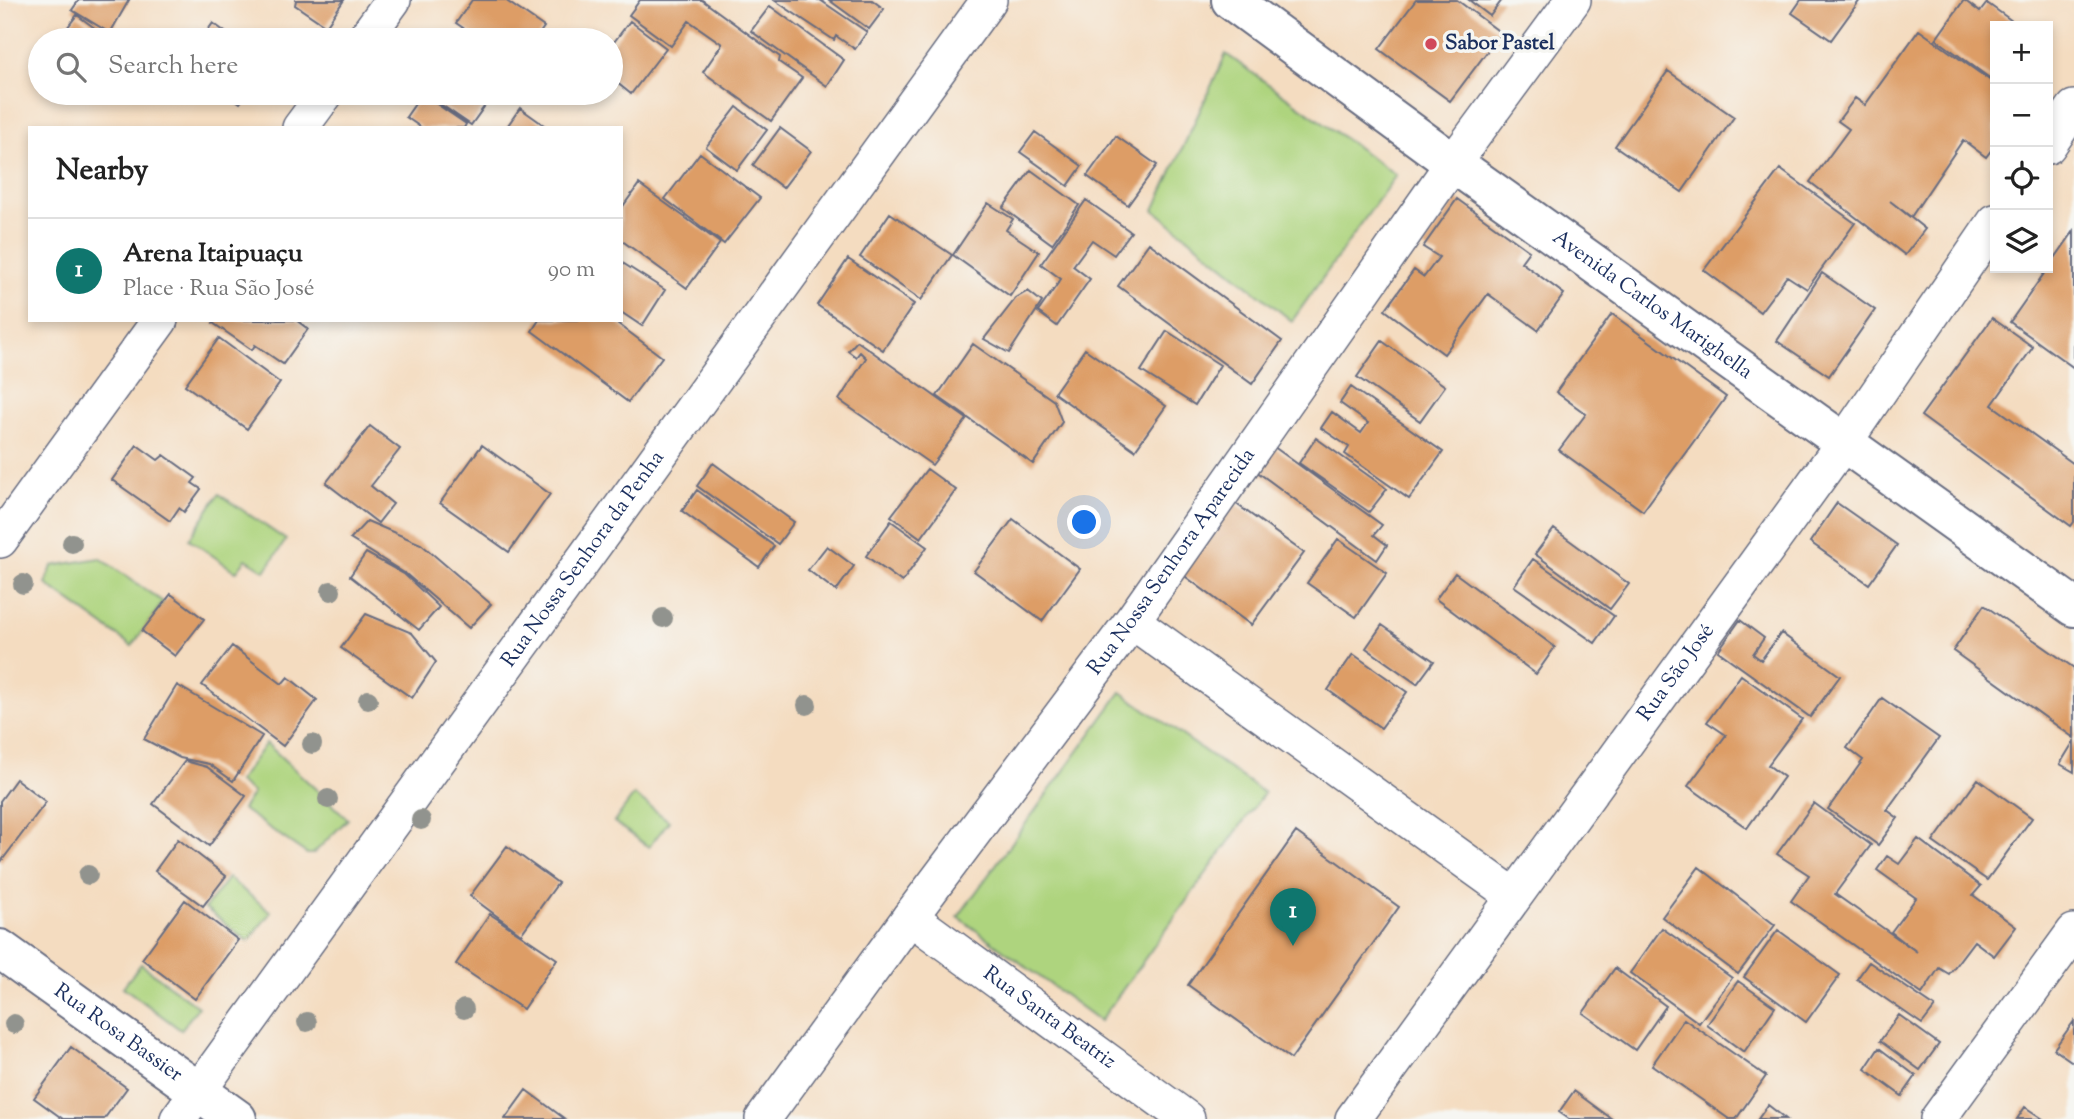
<!DOCTYPE html>
<meta charset="utf-8">
<style>
:root{--surface:#fff;--page:#f2f2f2;--text:#222;--muted:#767676;--line:#e0e0e0;--accent:#0f766e}
body{margin:0;font-family:"Sorts Mill Goudy",serif;background:var(--page);color:var(--text)}
.controls{position:absolute;right:21px;top:21px;display:grid;overflow:hidden;border-radius:0px;box-shadow:0 4px 10px #0003}
.controls button{width:63px;height:63px;display:grid;place-items:center;padding:0;border:0;border-bottom:2px solid var(--line);background:var(--surface);color:var(--text);font:35px sans-serif}
.you{position:absolute;left:1085px;top:523px;width:24px;height:24px;margin:-18px;border:5px solid #fff;border-radius:50%;background:#1a73e8;box-shadow:0 0 0 10px #1a73e833}
.badge{display:grid;place-items:center;width:46px;height:46px;border-radius:50%;background:var(--accent);color:#fff;font-size:23px;font-weight:700}
.pin{position:absolute;translate:-50% -58px;filter:drop-shadow(0 2px 4px #0008)}
.pin::after{content:'';position:absolute;top:37px;width:24px;height:21px;background:inherit;clip-path:polygon(0 0,100% 0,50% 100%)}
.list{margin:0;padding:0;list-style:none}
h2{display:flex;justify-content:space-between;align-items:center;height:91px;margin:0;padding:0 28px;font-size:30px}
h2 small{font-size:23px;font-weight:400;color:var(--muted)}
.list li{display:grid;grid-template-columns:46px 1fr auto;gap:21px;align-items:center;box-sizing:border-box;height:105px;padding:0 28px;border-top:2px solid var(--line)}
.list b{display:block;font-size:26px;white-space:nowrap}
.list p{margin:0;font-size:23px;white-space:nowrap;color:var(--muted)}
.list em{font-size:23px;font-style:normal;color:var(--muted)}
.icon{flex:none;width:38px;height:38px;fill:none;stroke:currentColor;stroke-width:2;stroke-linecap:round;stroke-linejoin:round}
.map{position:relative;flex:none;width:2074px;height:1119px;overflow:hidden}
.search{position:absolute;background:var(--surface);box-shadow:0 4px 10px #0003;left:28px;top:28px;width:595px;height:77px;display:flex;align-items:center;gap:18px;box-sizing:border-box;padding:0 24px;border-radius:38px;color:var(--muted);font-size:26px}
.panel{position:absolute;background:var(--surface);box-shadow:0 4px 10px #0003;left:28px;top:126px;width:595px;height:196px;border-radius:0px}
.map>svg:first-child{display:block}
</style>
<div class="map">
<svg width="2074" height="1119" viewBox="0 0 2074 1119">
<rect width="100%" height="100%" fill="#f6f6f2"/>
<filter id="ink" filterUnits="userSpaceOnUse"><feTurbulence type="fractalNoise" baseFrequency=".0143" numOctaves="2"/><feDisplacementMap in="SourceGraphic" scale="14" xChannelSelector="R" yChannelSelector="G"/><feConvolveMatrix kernelMatrix="1 2 1 2 8 2 1 2 1" color-interpolation-filters="sRGB"/></filter>
<filter id="wash" filterUnits="userSpaceOnUse"><feTurbulence type="fractalNoise" baseFrequency=".00686" numOctaves="4" result="noise"/><feDisplacementMap in="SourceGraphic" scale="28" xChannelSelector="R" yChannelSelector="G"/><feGaussianBlur stdDeviation="1.57" result="paint"/><feColorMatrix in="noise" values="0 0 0 0 0 0 0 0 0 0 0 0 0 0 0 0 0 1.4 0 .05"/><feComposite in="paint" operator="in"/></filter>
<g filter="url(#wash)">
<rect width="100%" height="100%" fill="#f4dcc0"/>
<path fill="#aed47e" stroke="#64826e" stroke-width="2" d="M1226,54L1396,175L1292,321L1154,210Z
M219,494L286,540L265,571L246,559L236,572L189,539Z
M100,558L163,602L132,646L46,584L52,566Z
M1121,692L1264,793L1100,1021L958,917Z
M266,743L348,819L313,854H307L242,809L253,793L238,782Z
M634,795L669,821L649,847L614,822Z
M228,878L271,912L248,941L205,908Z
M141,964L198,1007L181,1030L123,987Z"/>
<g id="blocks">
<path fill="#dd9d66" d="M79,0H129L110,33L72,10Z
M296,0H344L326,26L295,5Z
M472,0H505L544,27L535,40H481L456,23Z
M640,0H702L780,57L779,62L802,78L771,121L703,72L722,44L689,21L671,46L629,15Z
M774,0H820L867,32L855,49L836,36L834,40Z
M829,0H872L884,9L869,29Z
M1416,0H1457L1501,33L1450,101L1379,49Z
M1469,0H1502L1490,16Z
M1801,0H1860L1831,40L1792,13Z
M1964,0L1980,12L1987,3L2019,26H1995V82L1936,39Z
M770,6L844,60L827,86L751,31Z
M77,15L111,40H58Z
M630,21L666,48L631,94L611,78V46Z
M213,23L236,40H201Z
M1919,30L1995,84V145L1986,157L1963,140L1911,217L1890,201L1925,229L1905,255L1810,182L1849,129L1838,121L1855,98L1865,105Z
M1668,71L1734,117L1682,192L1615,146Z
M226,93H248L240,103Z
M424,93H494L471,125Z
M422,94L466,124L464,128H422L406,117Z
M737,107L767,130L737,170L706,147Z
M520,108L548,128H506Z
M780,128L811,151L783,188L753,165Z
M1035,132L1082,166L1068,186L1020,152Z
M1116,136L1157,165L1128,205L1087,176Z
M700,153L760,198L724,244L665,199Z
M1780,169L1855,223L1807,289L1787,276L1760,312L1704,270Z
M1031,170L1079,205L1052,244L1003,208Z
M639,184L720,243L687,288L621,240V209Z
M1457,199L1529,251L1521,262L1564,294L1538,330L1488,294L1444,354L1385,310L1414,270L1424,277L1439,257L1423,247Z
M1086,200L1131,232L1114,255L1092,240L1073,266L1090,279L1057,326L1038,312L1061,279L1041,264Z
M988,203L1013,219L1006,230L1039,252L1010,296L953,255Z
M890,213L952,255L921,300L860,257Z
M2074,231V368L2010,322Z
M1149,243L1282,341L1252,384L1118,286Z
M848,259L914,304L883,350L817,305Z
M621,262L665,290L642,326L621,312Z
M1822,273L1875,310L1829,376L1777,341Z
M1028,291L1042,302L1009,353L984,339L1016,298Z
M1612,314L1726,397L1643,511L1559,450L1586,414L1556,392Z
M1992,318L2033,347L1992,405L2074,464V522L2071,526L1921,416Z
M215,320H296L308,329L283,364L255,345L252,350L213,323Z
M539,320H613L662,357L628,402L532,331Z
M1167,331L1220,365L1195,405L1141,371Z
M219,338L280,383L247,429L185,385Z
M857,341L967,419L932,465L839,400L866,358L860,352L856,357L848,351Z
M1382,341L1445,386L1420,421L1357,377Z
M973,344L1054,401L1062,422L1033,464L937,396Z
M1085,349L1166,406L1135,450L1054,393Z
M1351,387L1443,452L1409,499L1345,454L1349,447L1321,428L1332,412L1361,433L1368,423L1340,403Z
M370,426L400,449L371,486L393,504L378,523L326,483Z
M1316,438L1387,489L1369,512L1299,463Z
M1270,444L1382,525L1374,535L1387,545L1377,560L1252,468Z
M137,445L158,460L164,455L196,478L192,483L201,489L184,512L179,508L170,521L112,480Z
M482,445L550,494L509,552L440,503Z
M713,463L794,522L778,544L697,486Z
M927,469L956,490L921,538L891,516Z
M697,490L774,546L759,567L682,511Z
M1235,503L1304,553L1251,625L1182,574Z
M1837,503L1897,545L1869,584L1810,542Z
M1013,519L1080,569L1042,621L974,571Z
M367,521L421,544L491,604L469,628L406,574L350,539Z
M891,521L927,547L902,582L866,556Z
M1554,529L1629,584L1610,609L1535,554Z
M1338,539L1387,573L1356,617L1307,583Z
M827,546L854,566L836,591L808,570Z
M366,553L404,574L439,607L419,630L350,576Z
M1533,559L1614,616L1595,643L1514,586Z
M1455,573L1555,647L1536,674L1436,599Z
M171,594L204,619L175,656L142,631Z
M1984,605L2074,668V738L1953,651Z
M366,614L412,633L436,662L412,698L341,648Z
M1740,620L1764,638L1753,654L1761,660L1781,633L1840,676L1810,717L1718,651Z
M1382,625L1434,661L1417,684L1366,648Z
M232,646L282,684L288,677L317,700L283,746L202,685Z
M1353,654L1407,692L1381,728L1328,690Z
M1741,675L1802,719L1768,765L1784,777L1747,828L1688,786L1726,735L1707,722Z
M177,685L262,736L233,781L209,764L180,758L144,739Z
M1882,698L1939,738L1887,810L1898,818L1878,845L1828,809L1863,760L1847,748Z
M2074,741V772L2060,764Z
M185,761L207,767L246,796L209,846L153,804Z
M16,779L46,802L0,863V801Z
M1978,779L2032,818L1987,880L1933,842Z
M1814,803L1871,845L1835,894L1917,952L1891,932L1916,898L1877,870L1887,856L1899,864L1918,839L1981,886L1973,895L2016,927L1994,956L1974,941L1949,974L1939,968L1922,994L1791,901L1809,875L1777,854Z
M1296,832L1399,907L1291,1059L1188,985Z
M178,839L226,876L203,906L155,871Z
M507,846L558,883L521,934L470,896Z
M1699,867L1775,925L1738,974L1662,917Z
M185,900L238,940L195,999L142,959Z
M490,914L557,959L523,1009L456,964Z
M1662,928L1732,978L1699,1023L1630,973Z
M1778,930L1840,975L1806,1022L1744,977Z
M1869,962L1935,1007L1922,1024L1857,979Z
M1615,968L1666,1006L1635,1050L1583,1013Z
M1738,981L1775,1007L1744,1052L1707,1025Z
M1899,1015L1939,1044L1920,1070L1880,1041Z
M1684,1019L1766,1076L1736,1119H1729L1652,1065Z
M2074,1021V1063L2054,1049Z
M71,1047L127,1088L104,1119H63L34,1098Z
M1879,1048L1916,1076L1902,1096L1865,1069Z
M526,1090L565,1119H505Z
M1574,1091L1612,1119H1569L1559,1112Z
M1768,1105L1786,1119H1758Z
M2025,1107L2043,1119H2017Z"/>
</g>
</g>
<g filter="url(#ink)">
<use href="#blocks" fill-opacity="0" stroke="#676c80" stroke-width="2"/>
<g fill="none" stroke-linecap="round" stroke-linejoin="round">
<defs>
<g id="minor">
<path d="M364,40L393,0"/>
<path d="M300,128L326,93"/>
<path d="M2048,146L2074,108"/>
<path d="M0,540L160,320"/>
<path d="M1132,621L1514,896"/>
<path id="s1" d="M910,917L1187,1119"/>
<path id="s2" d="M178,1119L989,0"/>
<path id="s3" d="M763,1119L910,917L1132,621L1453,163L1573,0"/>
<path id="s4" d="M1353,1119L1845,441L1995,222"/>
<path d="M1938,1119L2074,932"/>
</g>
<g id="tertiary">
<path id="s5" d="M0,949L237,1119"/>
</g>
<g id="primary">
<path id="s6" d="M1231,0L1453,163L2074,607"/>
</g>
</defs>
<use href="#minor" stroke="#676c80" stroke-width="38"/>
<use href="#tertiary" stroke="#676c80" stroke-width="42"/>
<use href="#primary" stroke="#676c80" stroke-width="42"/>
<use href="#minor" stroke="#fff" stroke-width="35"/>
<use href="#tertiary" stroke="#fff" stroke-width="38"/>
<use href="#primary" stroke="#fff" stroke-width="38"/>
</g>
<g fill="#91938e">
<circle cx="72" cy="543" r="10"/>
<circle cx="23" cy="584" r="10"/>
<circle cx="331" cy="591" r="10"/>
<circle cx="663" cy="618" r="10"/>
<circle cx="368" cy="700" r="10"/>
<circle cx="807" cy="705" r="10"/>
<circle cx="312" cy="744" r="10"/>
<circle cx="328" cy="799" r="10"/>
<circle cx="421" cy="820" r="10"/>
<circle cx="88" cy="875" r="10"/>
<circle cx="464" cy="1009" r="10"/>
<circle cx="307" cy="1022" r="10"/>
<circle cx="14" cy="1024" r="10"/>
</g>
</g>
<circle fill="#d1495b" stroke="#f6f6f2" stroke-width="2.5" cx="1431" cy="44" r="7"/>
<g text-anchor="middle" dominant-baseline="central" stroke-width="7" stroke-linejoin="round" paint-order="stroke">
<g font-size="21" font-weight="bold" fill="#1b2f5e" stroke="#f6f6f2" text-anchor="start">
<text x="1445" y="44">Sabor Pastel</text>
</g>
<g font-size="21" fill="#1b2f5e" stroke="#f6f6f2">
<text stroke="none"><textPath href="#s6" startOffset="520">Avenida Carlos Marighella</textPath></text>
<text stroke="none"><textPath href="#s2" startOffset="691">Rua Nossa Senhora da Penha</textPath></text>
<text stroke="none"><textPath href="#s3" startOffset="691">Rua Nossa Senhora Aparecida</textPath></text>
<text stroke="none"><textPath href="#s4" startOffset="551">Rua São José</textPath></text>
<text stroke="none"><textPath href="#s1" startOffset="172">Rua Santa Beatriz</textPath></text>
<text stroke="none"><textPath href="#s5" startOffset="145">Rua Rosa Bassier</textPath></text>
</g>
</g>
</svg>
<div class="controls">
<button>+</button>
<button>−</button>
<button><svg class="icon" aria-label="locate" viewBox="0 0 24 24"><circle cx="12" cy="12" r="6"/><path d="M12 2v4M12 18v4M2 12h4M18 12h4"/></svg></button>
<button><svg class="icon" aria-label="layers" viewBox="0 0 24 24"><path d="M12 4l9 5-9 5-9-5zM3 14l9 5 9-5"/></svg></button>
</div>
<div class="you"></div>
<div class="pin badge" style="left:1293px;top:946px">1</div>
<div class="search"><svg class="icon" aria-label="search" viewBox="0 0 24 24"><circle cx="10" cy="10" r="6"/><path d="M15 15l6 6"/></svg>Search here</div>
<section class="panel">
<h2>Nearby<small></small></h2>
<ul class="list">
<li><span class="badge">1</span><div><b>Arena Itaipuaçu</b><p>Place · Rua São José</p></div><em>90 m</em></li>
</ul>
</section>
</div>
